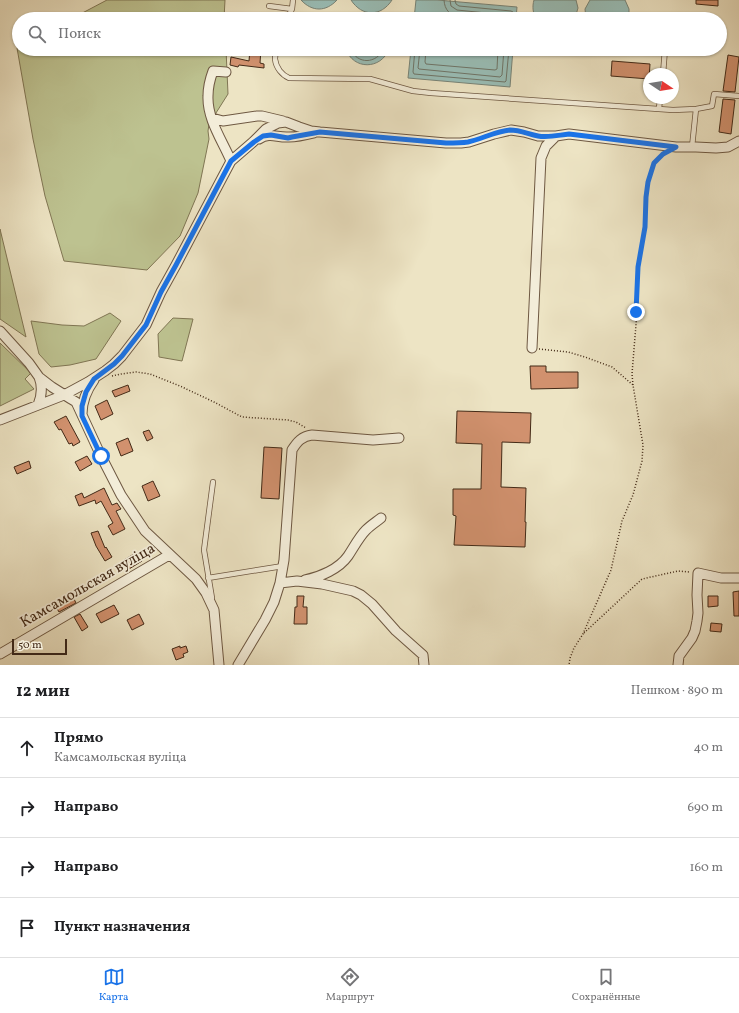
<!DOCTYPE html>
<html lang="ru">
<meta charset="utf-8">
<style>
:root{--surface:#fff;--page:#f6f6f6;--text:#202124;--muted:#757577;--line:#e0e0e0;--accent:#1a73e8}
body{margin:0;font-family:Vollkorn,serif;background:var(--page);color:var(--text)}
.compass{position:absolute;left:643px;top:68px;width:36px;height:36px;border-radius:50%;background:var(--surface);box-shadow:0 1px 3px #0004;rotate:102deg}
.scale{position:absolute;left:12px;bottom:10px;width:55px;box-sizing:border-box;padding-left:4px;border:2px solid #432a17;border-top:0;font-size:11px;line-height:14px;white-space:nowrap;color:#432a17;-webkit-text-stroke:3px #f3edd9;paint-order:stroke}
.stop{position:absolute;width:12px;height:12px;margin:-9px;border:3px solid #1a73e8;border-radius:50%;background:#fff}
.stop.end{background:#1a73e8;border-color:#fff;box-shadow:0 1px 4px #0008}
.list{margin:0;padding:0;list-style:none}
h2{display:flex;justify-content:space-between;align-items:center;height:52px;margin:0;padding:0 16px;font-size:17px}
h2 small{font-size:13px;font-weight:400;color:var(--muted)}
.list li{display:grid;grid-template-columns:26px 1fr auto;gap:12px;align-items:center;box-sizing:border-box;height:60px;padding:0 16px;border-top:1px solid var(--line)}
.list b{display:block;font-size:15px;white-space:nowrap}
.list p{margin:0;font-size:13px;white-space:nowrap;color:var(--muted)}
.list em{font-size:13px;font-style:normal;color:var(--muted)}
.icon{flex:none;width:22px;height:22px;fill:none;stroke:currentColor;stroke-width:2;stroke-linecap:round;stroke-linejoin:round}
.map{position:relative;flex:none;width:739px;height:665px;overflow:hidden}
.search{position:absolute;background:var(--surface);box-shadow:0 1px 3px #0004;left:12px;right:12px;top:12px;height:44px;display:flex;align-items:center;gap:10px;box-sizing:border-box;padding:0 14px;border-radius:22px;color:var(--muted);font-size:15px}
.sheet{height:292px;background:var(--surface)}
nav{display:flex;justify-content:space-around;align-items:center;box-sizing:border-box;height:56px;border-top:1px solid var(--line);background:var(--surface);font-size:11px;color:var(--muted)}
nav a{display:grid;justify-items:center;gap:2px}
nav .on{color:var(--accent)}
.map>svg:first-child{display:block}
</style>
<div class="map">
<svg width="739" height="665" viewBox="0 0 739 665">
<rect width="100%" height="100%" fill="#ede4c4"/>
<filter id="stains"><feTurbulence type="fractalNoise" baseFrequency=".005" numOctaves="4"/><feColorMatrix values="0 0 0 0 .2 0 0 0 0 .09 0 0 0 0 .02 0 0 0 .5 -.17"/></filter>
<radialGradient id="worn" r=".72"><stop offset=".6" stop-color="#630" stop-opacity="0"/><stop offset="1" stop-color="#630" stop-opacity=".3"/></radialGradient>
<path fill="#bdc290" stroke="#807654" d="M107,0H225L224,19H71Z
M19,47V49H226L228,94L209,124L208,131L209,139L198,193L180,236L147,270L64,261L45,196L33,139L17,48Z
M0,229L26,337L0,319Z
M110,313L121,321L96,359L70,365L51,367L39,354L31,321L62,325L84,326Z
M173,318L193,319L182,361L159,357L158,334Z
M0,343L31,373L25,379L34,389L0,406Z"/>
<path fill="#99beb7" stroke="#778377" d="M301,0H337C326,12 312,12 301,0Z
M351,0H392C381,17 362,17 351,0Z
M416,0H437L517,7L516,19H414Z
M534,0H576L578,8L575,18V19H536C533,13 532,7 534,0Z
M590,0H625L629,9V19H586L585,9Z
M346,49H389C381,70 353,70 346,49Z
M411,49H513L510,87L408,78Z"/>
<g fill="none" stroke-linecap="round" stroke-linejoin="round">
<path stroke="#6e7467" stroke-width="1" d="M444,0C445,21 467,18 482,19
M450,0L451,6L457,10L506,15L507,16V19
M455,0L456,4L459,6L511,11L513,12L512,19
M350,49C358,65 376,64 384,49
M415,49L413,72L414,74L505,82L506,81L509,49
M420,49L418,68L419,69L500,77L502,75L504,49
M426,49L425,62L426,64L495,70L497,69L498,49"/>
</g>
<path fill="#d1916e" stroke="#432a17" d="M696,0H718V6L696,4Z
M250,49H261L260,63L264,64V68L239,65L238,67L230,65L231,57L249,61Z
M728,55L739,57L735,92L723,91Z
M612,61L650,64L649,79L611,76Z
M723,99L735,100L731,134L719,132Z
M530,366H546V372H578V388L531,389Z
M128,385L130,391L115,397L112,391Z
M107,400L113,414L101,420L95,406Z
M457,411L531,413L530,443L502,442L501,487L526,488L525,522H526L525,547L454,545L456,516L453,515V489H481L482,444L456,443Z
M66,416L80,442L73,446L72,443L69,444L61,429L59,430L54,422Z
M149,430L153,438L147,441L143,432Z
M128,438L133,451L121,456L116,443Z
M264,447L282,448L279,499L261,498Z
M87,456L92,464L80,471L75,462Z
M29,461L31,468L17,474L14,467Z
M153,481L160,496L148,501L142,486Z
M104,488L112,505L117,503L121,509L116,511L125,529L113,535L108,526L113,523L101,501L96,504L95,500L79,506L75,496L82,493L84,498Z
M98,531L105,548L106,547L112,557L105,561L96,546L91,533Z
M137,552L142,561L129,569L124,560Z
M739,591V616H734L733,592Z
M72,595L76,603L59,612L55,605Z
M297,596H304L303,607H307V624H294L295,607H297Z
M708,596H718V606L708,607Z
M114,605L119,614L101,623L96,614Z
M80,614L88,627L82,631L74,617Z
M139,614L144,624L132,630L127,620Z
M711,623L722,624L721,632L710,631Z
M180,646V648L186,646L188,652L183,654L184,657L176,660L172,649Z"/>
<g fill="none" stroke-linecap="round" stroke-linejoin="round">
<defs>
<path id="service" d="M269,6L292,9
M287,19L292,9L293,0
M276,49C276,52 275,56 275,59C276,68 282,75 289,78L370,79L413,91L431,93L673,110L696,109L712,106L714,94L739,96
M663,74L665,49
M659,109L660,98
M692,147L696,109
M208,578L283,566
M212,598L204,550L213,482"/>
<path id="minor" d="M226,72L213,71C210,79 208,87 208,96C207,119 222,140 231,161
M212,118L223,121L257,116H262L283,121
M259,139C270,132 277,138 289,137C297,137 306,135 314,133
M0,331L29,363L39,377L52,387L71,399L76,402L101,456L121,495L145,531L196,579L206,593L214,610L219,665
M532,348L541,158L546,146L556,136L569,134L676,147H696L716,148L728,147L739,141
M38,405C42,395 43,387 39,377
M82,414C82,401 86,391 94,380
M0,420L64,395L88,382L105,371L114,364L122,356L146,325L161,292L176,265L231,161L253,142L266,129L278,123L286,122L299,127L311,131L320,132L446,143H461L469,142L494,134L511,130L524,132L538,136H556
M305,580C320,577 339,569 348,556C354,547 359,537 366,530C371,525 376,522 381,518
M280,583L297,581L322,584L353,591L361,595L372,604L396,631L423,655L424,665
M0,654L169,555
M238,665L265,620L274,602L280,583L284,560L292,450C297,442 302,436 312,435L373,440L399,438
M678,665L679,656L692,638L695,631L697,621L698,613L697,595L698,573L721,578H739"/>
</defs>
<use href="#service" stroke="#6e5842" stroke-width="6"/>
<use href="#minor" stroke="#6e5842" stroke-width="11"/>
<path stroke="#432a17" stroke-width="1.5" stroke-dasharray="1 2" stroke-linecap="butt" d="M539,349L568,352L585,357L612,367L633,385L643,445L642,461L633,495L622,521L611,570L583,634L574,648L570,658L569,665
M112,376L121,374L136,372L150,374L180,386L214,402L242,417L288,420L296,422L306,428
M633,385L632,374L637,312L638,267L645,227L646,197L648,182L654,163L664,153
M584,633L642,579L678,571L690,572"/>
<use href="#service" stroke="#f3edd9" stroke-width="4.5"/>
<use href="#minor" stroke="#f3edd9" stroke-width="9"/>
</g>
<g fill="none" stroke-linecap="round" stroke-linejoin="round">
<path stroke="#1a73e8" stroke-width="5" d="M101,456L82,416V406L86,392L89,387L94,379L114,364L122,356L146,325L161,292L176,265L231,161L254,142L263,136L271,135L288,138L292,137L320,132L446,143C453,143 461,143 468,142C482,139 496,131 510,130C520,130 528,134 538,136C548,138 559,135 569,134L676,147L663,154L654,163L648,182L646,197L645,227L638,267L636,312"/>
</g>
<g text-anchor="middle" dominant-baseline="central" stroke-width="3.5" stroke-linejoin="round" paint-order="stroke">
<g font-size="15" fill="#432a17" stroke="#f3edd9">
<text transform="translate(88 586) rotate(-30)">Камсамольская вуліца</text>
</g>
</g>
<rect width="100%" height="100%" filter="url(#stains)"/>
<rect width="100%" height="100%" fill="url(#worn)"/>
</svg>
<svg class="compass" viewBox="-18 -18 36 36"><path d="M0-13l5 13h-10z" fill="#e53935"/><path d="M0 13l5-13h-10z" fill="#757577"/></svg>
<div class="scale">50 m</div>
<div class="stop" style="left:101px;top:456px"></div>
<div class="stop end" style="left:636px;top:312px"></div>
<div class="search"><svg class="icon" aria-label="search" viewBox="0 0 24 24"><circle cx="10" cy="10" r="6"/><path d="M15 15l6 6"/></svg>Поиск</div>
</div>
<section class="sheet">
<h2>12 мин<small>Пешком · 890 m</small></h2>
<ul class="list">
<li><svg class="icon" aria-label="ahead" viewBox="0 0 24 24"><path d="M12 20V5M6 11l6-6 6 6"/></svg><div><b>Прямо</b><p>Камсамольская вуліца</p></div><em>40 m</em></li>
<li><svg class="icon" aria-label="right" viewBox="0 0 24 24"><path d="M7 20v-9h11M14 6l5 5-5 5"/></svg><div><b>Направо</b></div><em>690 m</em></li>
<li><svg class="icon" aria-label="right" viewBox="0 0 24 24"><path d="M7 20v-9h11M14 6l5 5-5 5"/></svg><div><b>Направо</b></div><em>160 m</em></li>
<li><svg class="icon" aria-label="arrive" viewBox="0 0 24 24"><path d="M6 21V4h12l-3 4 3 4H6"/></svg><div><b>Пункт назначения</b></div></li>
</ul>
</section>
<nav>
<a class="on"><svg class="icon" aria-label="map" viewBox="0 0 24 24"><path d="M3 6l6-2 6 2 6-2v14l-6 2-6-2-6 2zM9 4v14M15 6v14"/></svg>Карта</a>
<a><svg class="icon" aria-label="directions" viewBox="0 0 24 24"><path d="M12 3l9 9-9 9-9-9zM9 14v-3h6M13 9l2 2-2 2"/></svg>Маршрут</a>
<a><svg class="icon" aria-label="saved" viewBox="0 0 24 24"><path d="M7 4h10v16l-5-4-5 4z"/></svg>Сохранённые</a>
</nav>
